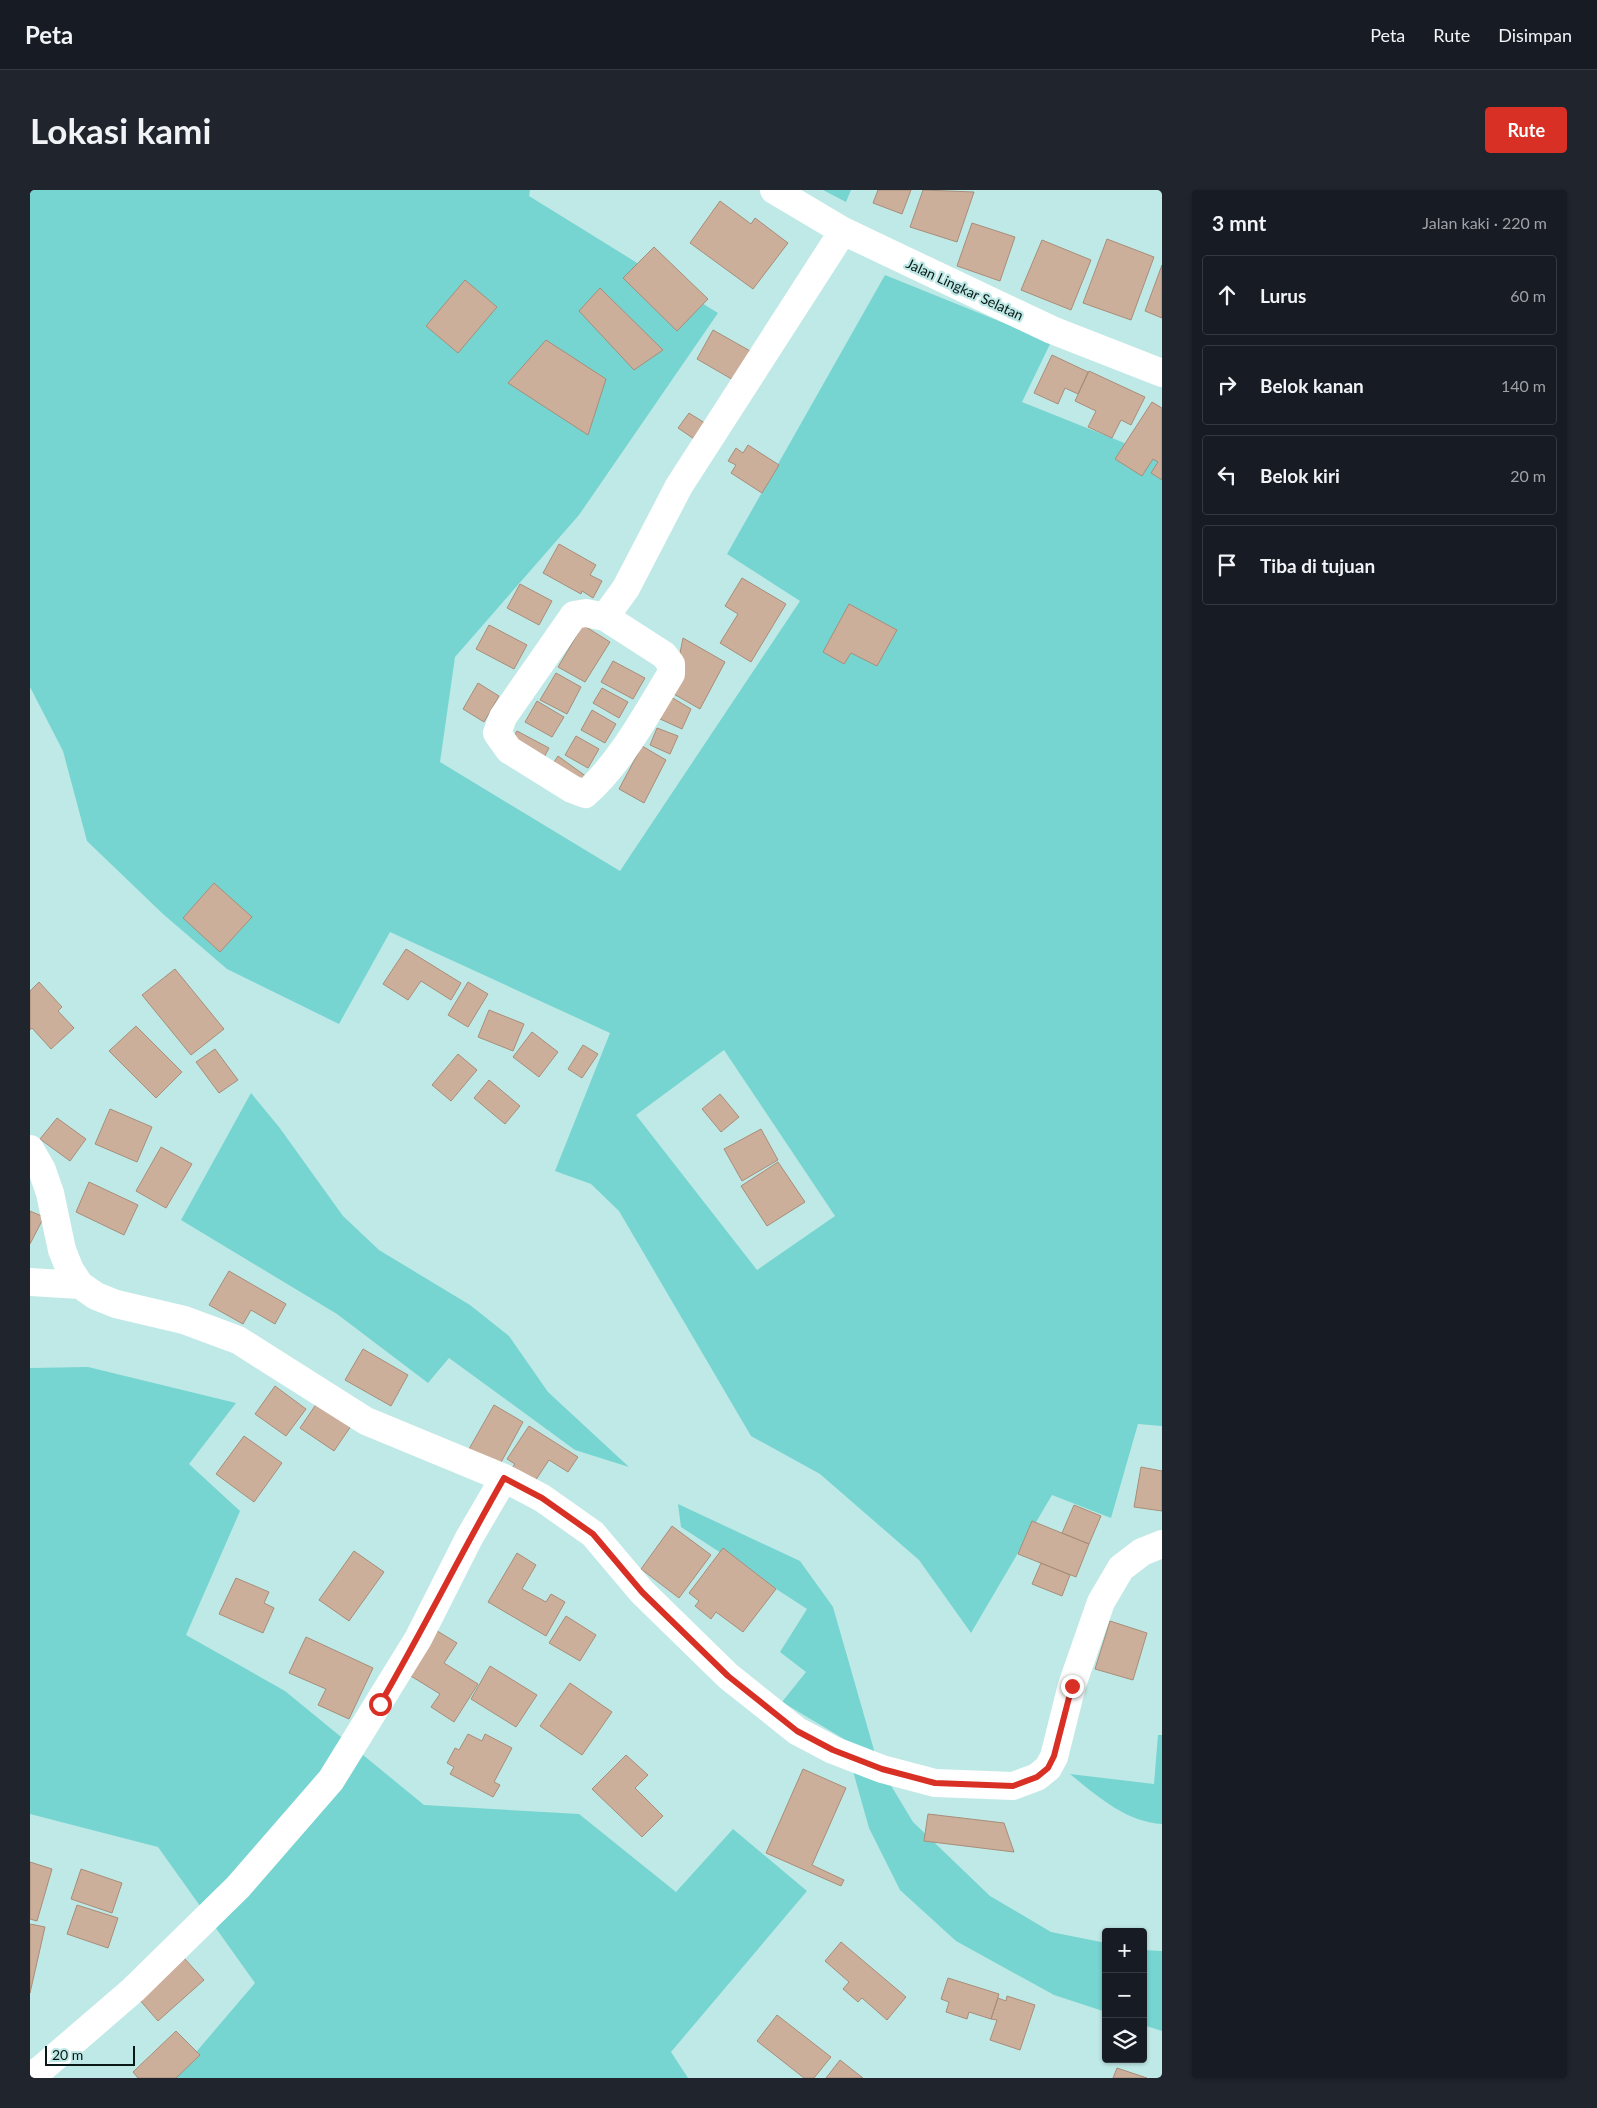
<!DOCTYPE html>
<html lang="id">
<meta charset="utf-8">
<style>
:root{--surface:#171b24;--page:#20242c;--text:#f1f3f6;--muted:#9ea1a6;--line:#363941;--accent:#d93025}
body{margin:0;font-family:Lato,sans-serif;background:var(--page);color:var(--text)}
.controls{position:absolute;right:15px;bottom:15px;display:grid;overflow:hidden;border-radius:5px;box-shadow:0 1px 4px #0004}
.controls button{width:45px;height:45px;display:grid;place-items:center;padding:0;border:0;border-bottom:1px solid var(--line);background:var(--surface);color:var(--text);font:25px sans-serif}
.scale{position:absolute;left:15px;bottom:12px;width:90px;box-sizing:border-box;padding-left:5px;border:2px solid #081817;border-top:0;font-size:14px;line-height:18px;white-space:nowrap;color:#081817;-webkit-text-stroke:4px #bfe9e6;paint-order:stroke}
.stop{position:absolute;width:15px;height:15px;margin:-11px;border:4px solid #d93025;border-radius:50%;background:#fff}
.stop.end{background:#d93025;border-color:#fff;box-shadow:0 1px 5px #0008}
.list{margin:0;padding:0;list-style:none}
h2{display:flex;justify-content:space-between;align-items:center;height:65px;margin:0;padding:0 20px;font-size:21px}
h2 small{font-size:16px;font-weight:400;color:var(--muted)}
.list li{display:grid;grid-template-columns:32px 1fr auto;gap:15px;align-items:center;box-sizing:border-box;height:80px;margin:0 10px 10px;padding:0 10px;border:1px solid var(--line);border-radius:5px}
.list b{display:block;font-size:19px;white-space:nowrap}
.list em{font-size:16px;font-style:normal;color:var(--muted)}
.icon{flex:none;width:28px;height:28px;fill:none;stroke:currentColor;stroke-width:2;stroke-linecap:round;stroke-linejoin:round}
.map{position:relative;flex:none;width:1132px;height:1888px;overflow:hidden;border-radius:5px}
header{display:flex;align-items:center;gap:30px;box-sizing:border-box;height:70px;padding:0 25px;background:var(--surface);border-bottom:1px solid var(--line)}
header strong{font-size:24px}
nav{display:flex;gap:28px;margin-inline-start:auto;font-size:18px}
.intro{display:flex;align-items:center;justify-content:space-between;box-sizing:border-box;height:120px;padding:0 30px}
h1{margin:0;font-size:35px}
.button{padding:12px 22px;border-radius:5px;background:var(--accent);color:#fff;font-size:18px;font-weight:700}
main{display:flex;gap:30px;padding:0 30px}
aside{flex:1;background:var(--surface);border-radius:5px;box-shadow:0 1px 4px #0004}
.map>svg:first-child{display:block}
</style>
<header>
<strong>Peta</strong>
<nav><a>Peta</a><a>Rute</a><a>Disimpan</a></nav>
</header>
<div class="intro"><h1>Lokasi kami</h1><a class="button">Rute</a></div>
<main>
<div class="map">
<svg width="1132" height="1888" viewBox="0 0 1132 1888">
<rect width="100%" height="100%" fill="#bfe9e6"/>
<path fill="#76d5d1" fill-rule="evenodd" d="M0,0H500L499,6L688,123L549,325L425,467L410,572L590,681L770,411L697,364L855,85L1021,152L992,212L1132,268V1236L1108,1234L1081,1328L1022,1305L941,1443L889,1370L790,1284L721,1246L589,1021L561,994L525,981L580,843L360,742L309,834L197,779L133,724L57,651L33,561L0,497ZM694,860L805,1026L727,1080L606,925Z
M793,0H821L816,12Z
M221,903L249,937L313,1026L349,1060L440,1115L479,1146L518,1202L599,1277L545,1260L419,1168L398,1193L307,1124L151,1030Z
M58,1177L206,1213L159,1274L210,1321L156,1445L255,1501L394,1615L549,1624L646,1702L703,1639L777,1701L641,1862L658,1888H144L225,1793L128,1657L0,1624V1178Z
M648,1314L770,1371L803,1417L848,1574L883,1632L960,1706L1021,1742L1076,1753V1822L1024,1805L926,1751L870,1700L839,1638L814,1549L752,1512L776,1482L750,1462L777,1419L651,1337Z
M1128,1545H1132V1634C1096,1632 1067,1606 1040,1584L1124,1594Z
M1113,1760L1132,1761V1841L1113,1835Z"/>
<path fill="#ccaf9b" stroke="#a88d79" d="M848,0H881L872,24L843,13Z
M893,0L944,2L927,52L880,37Z
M690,11L721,34L725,28L758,53L723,99L660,53Z
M942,33L985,47L970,91L927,76Z
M1077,49L1124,67L1101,130L1053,113Z
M1012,50L1061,70L1041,120L991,100Z
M624,57L678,109L647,141L593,88Z
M1132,75V128L1115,121Z
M435,90L467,117L428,163L396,136Z
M570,98L633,160L604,180L549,121Z
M683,140L722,162L705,191L667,169Z
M516,150L576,189L558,245L478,193Z
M1022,165L1058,182L1048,204L1035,198L1028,214L1004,203Z
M1059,181L1115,207L1101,235L1091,230L1082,248L1058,237L1066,221L1045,211Z
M1122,212L1132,218V290L1121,283L1128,272L1123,269L1112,286L1085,269Z
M659,223L678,235L667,251L648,238Z
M718,255L749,275L732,303L701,283L706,275L698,271L706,258L713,263Z
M529,354L566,375L560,385L572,391L563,408L552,401L551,404L513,383Z
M712,388L756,414L721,472L690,453L708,424L695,416Z
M490,394L522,411L509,435L477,418Z
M819,414L867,440L847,476L821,463L814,474L793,462Z
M459,435L497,455L484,479L446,459Z
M553,435L580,452L555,492L528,477Z
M653,448L695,472L670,519L642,503Z
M583,471L615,488L603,509L571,492Z
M526,483L551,497L537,524L510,510Z
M448,493L469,506L454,532L433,519Z
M572,498L598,512L589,528L563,513Z
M641,507L661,519L652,539L628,528Z
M507,511L534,527L522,547L495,532Z
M562,520L586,534L575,553L551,540Z
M627,538L648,546L640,564L620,555Z
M487,541L519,558L511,573L478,555Z
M546,546L569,559L558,578L535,565Z
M612,556L636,570L614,613L589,599Z
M528,566L557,587L550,599L520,578Z
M184,693L222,727L190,762L153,728Z
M376,759L431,793L421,810L391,791L378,810L353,794Z
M145,779L194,839L161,865L112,805Z
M9,792L32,817L28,821L44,838L21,859L2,838L0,840V801Z
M438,792L458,804L438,837L418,825Z
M459,820L494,834L483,861L448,847Z
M106,836L152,882L126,908L79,861Z
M502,842L528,862L509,887L483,867Z
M553,855L568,864L552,888L538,879Z
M185,859L208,890L189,903L166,872Z
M428,864L447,880L421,911L402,895Z
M459,890L490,916L475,934L444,908Z
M690,904L709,927L691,942L672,919Z
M80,919L122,937L107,972L65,954Z
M27,928L56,949L40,971L10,949Z
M731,939L748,970L712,991L694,959Z
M131,957L162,974L136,1018L106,1001Z
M748,972L775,1012L737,1036L711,996Z
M59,992L108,1015L94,1045L46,1022Z
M0,1021L14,1027L0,1054Z
M199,1081L256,1114L245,1134L221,1120L213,1134L179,1115Z
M333,1159L378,1185L361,1216L315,1190Z
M245,1196L276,1219L256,1246L225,1224Z
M287,1213L321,1236L304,1261L270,1238Z
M464,1215L493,1232L469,1276L439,1259Z
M499,1236L548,1267L538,1282L519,1270L505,1291L480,1280L485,1274L477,1269Z
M214,1246L252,1273L224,1312L186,1284Z
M1111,1277L1132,1281V1321L1104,1317Z
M1044,1315L1071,1326L1059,1354L1032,1343Z
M1002,1331L1059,1354L1046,1387L988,1364Z
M642,1336L681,1365L649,1408L611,1379Z
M693,1358L746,1399L713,1442L686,1422L681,1429L665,1416L669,1411L659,1403Z
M324,1361L354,1382L319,1431L289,1410Z
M487,1363L506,1375L492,1399L516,1412L521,1404L535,1412L516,1446L458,1412Z
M1011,1373L1040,1385L1032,1406L1002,1394Z
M206,1388L239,1402L234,1413L244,1418L233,1443L189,1424Z
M536,1426L566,1445L550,1471L519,1453Z
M1080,1431L1117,1443L1103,1490L1065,1479Z
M404,1439L427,1453L414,1473L448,1494L424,1532L401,1517L410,1504L376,1483Z
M276,1447L343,1478L319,1529L288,1515L296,1499L259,1483Z
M460,1476L507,1505L486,1537L441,1509Z
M540,1493L582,1522L552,1565L510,1536Z
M438,1544L452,1551L455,1544L482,1558L464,1592L470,1595L463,1607L420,1584L424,1577L417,1573L425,1558L429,1560Z
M596,1565L618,1585L605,1598L633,1626L612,1647L562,1599Z
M773,1579L816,1598L782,1675L814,1690L811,1696L736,1663Z
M898,1624L974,1633L984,1662L894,1651Z
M0,1672L22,1679L7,1731L0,1729Z
M51,1679L92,1693L82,1723L41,1709Z
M47,1715L88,1728L78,1758L37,1744Z
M0,1734L15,1737L0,1803Z
M811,1752L876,1807L857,1830L832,1808L828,1812L813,1799L819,1792L795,1771Z
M154,1768L174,1790L128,1831L108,1808Z
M918,1788L969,1804L961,1829L939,1822L937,1829L916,1822L919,1812L911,1809Z
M977,1806L1005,1815L990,1860L960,1850L967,1830L961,1829L968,1808L976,1811Z
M747,1825L801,1867L784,1888H774L727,1851Z
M146,1841L170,1865L146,1888H108L103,1882Z
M810,1870L833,1888H796Z
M1087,1878L1117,1888H1083Z"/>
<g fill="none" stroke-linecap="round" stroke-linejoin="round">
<path stroke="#fff" stroke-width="28" d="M744,0L813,41L952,107L1022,140L1132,183
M556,423L575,427L634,465L641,474V484C617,523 590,574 555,604L542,599L479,560L467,543L473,527L544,425Z
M575,427L596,398L649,296L813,41
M0,959L12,980L20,1003L32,1060L40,1080L50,1095L66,1106L86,1114L154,1130L208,1150L336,1231L474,1288L512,1308L563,1344L612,1402L698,1486L767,1541L803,1560L852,1579L905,1593L983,1596L1007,1587L1018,1578L1024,1567L1042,1495L1071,1412L1091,1378L1112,1362L1132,1354
M0,1092L50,1095
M0,1884L9,1881L103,1800L208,1697L301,1590L388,1449L439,1348L474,1288"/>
</g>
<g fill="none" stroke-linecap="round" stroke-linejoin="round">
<path stroke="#d93025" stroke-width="6" d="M350,1514C393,1440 431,1363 474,1288L512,1308L563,1344L612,1402L698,1486L767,1541L803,1560L852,1579L905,1593L983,1596L1007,1587L1018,1578L1024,1566L1042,1496"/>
</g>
<g text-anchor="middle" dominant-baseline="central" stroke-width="4.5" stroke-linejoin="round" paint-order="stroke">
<g font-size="14" fill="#081817" stroke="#bfe9e6">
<text transform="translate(935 99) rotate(25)">Jalan Lingkar Selatan</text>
</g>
</g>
</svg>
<div class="controls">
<button>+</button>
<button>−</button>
<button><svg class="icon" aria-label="layers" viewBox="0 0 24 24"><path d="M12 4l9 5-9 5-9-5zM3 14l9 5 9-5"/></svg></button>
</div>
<div class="scale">20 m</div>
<div class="stop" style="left:350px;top:1514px"></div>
<div class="stop end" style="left:1042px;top:1496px"></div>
</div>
<aside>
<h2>3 mnt<small>Jalan kaki · 220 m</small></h2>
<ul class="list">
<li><svg class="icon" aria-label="ahead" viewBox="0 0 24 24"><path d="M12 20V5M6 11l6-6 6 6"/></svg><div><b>Lurus</b></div><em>60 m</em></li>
<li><svg class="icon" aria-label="right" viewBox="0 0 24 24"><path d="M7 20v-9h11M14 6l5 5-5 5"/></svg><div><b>Belok kanan</b></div><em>140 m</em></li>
<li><svg class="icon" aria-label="left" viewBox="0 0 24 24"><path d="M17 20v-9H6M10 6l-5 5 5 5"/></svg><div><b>Belok kiri</b></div><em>20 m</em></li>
<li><svg class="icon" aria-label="arrive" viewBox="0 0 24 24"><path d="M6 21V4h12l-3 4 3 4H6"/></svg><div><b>Tiba di tujuan</b></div></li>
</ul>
</aside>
</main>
